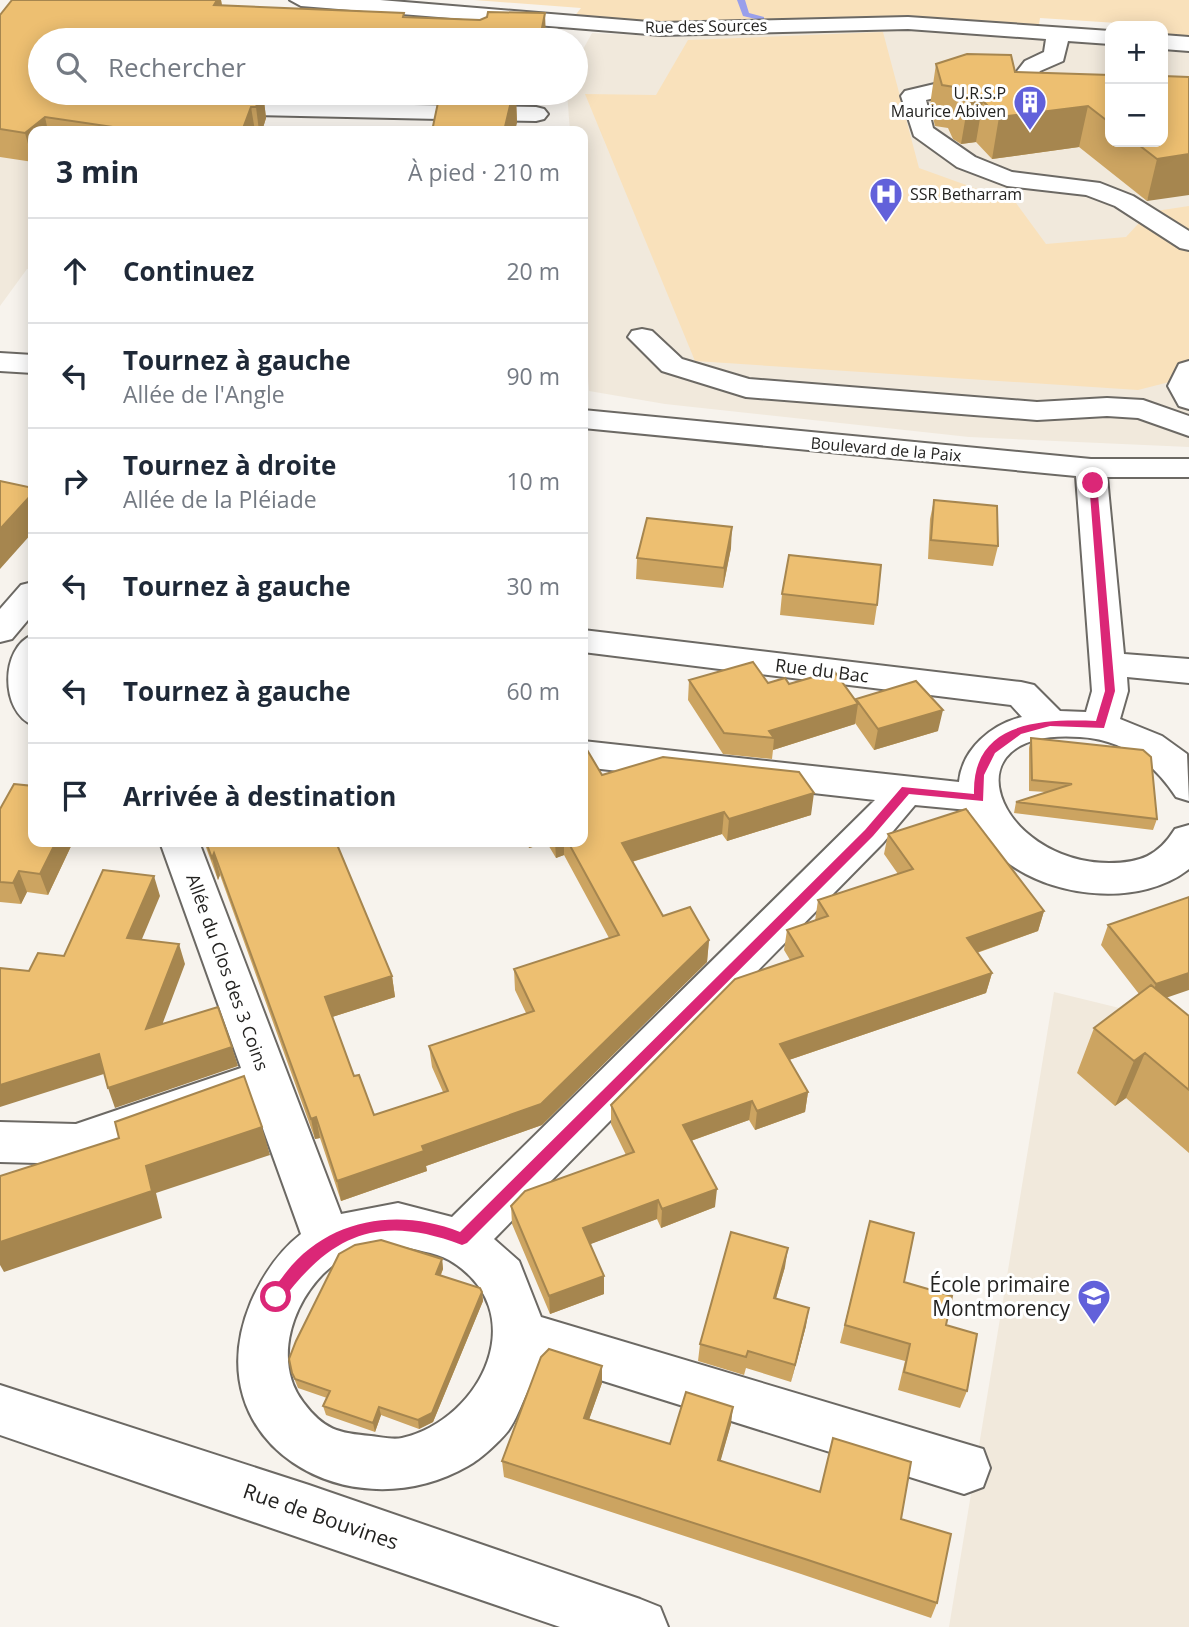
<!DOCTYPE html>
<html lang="fr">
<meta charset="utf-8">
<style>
:root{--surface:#fff;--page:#f2f2f3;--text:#1f2937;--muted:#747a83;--line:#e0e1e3}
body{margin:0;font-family:"Open Sans",sans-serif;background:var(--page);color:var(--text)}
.controls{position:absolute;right:21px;top:21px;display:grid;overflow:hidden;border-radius:14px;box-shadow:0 4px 18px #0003}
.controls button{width:63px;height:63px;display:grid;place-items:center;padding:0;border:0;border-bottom:2px solid var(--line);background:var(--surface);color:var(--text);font:35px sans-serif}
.stop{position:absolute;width:21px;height:21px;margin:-16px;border:5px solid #db2777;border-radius:50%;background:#fff}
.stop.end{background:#db2777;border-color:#fff;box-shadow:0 2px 7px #0008}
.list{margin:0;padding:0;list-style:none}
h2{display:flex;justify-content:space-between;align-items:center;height:91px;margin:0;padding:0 28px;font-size:30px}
h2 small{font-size:23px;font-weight:400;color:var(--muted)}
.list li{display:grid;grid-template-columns:46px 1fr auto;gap:21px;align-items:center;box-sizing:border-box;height:105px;padding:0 28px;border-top:2px solid var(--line)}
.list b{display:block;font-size:26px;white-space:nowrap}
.list p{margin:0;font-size:23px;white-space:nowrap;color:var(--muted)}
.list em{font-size:23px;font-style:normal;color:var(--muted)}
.icon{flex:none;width:38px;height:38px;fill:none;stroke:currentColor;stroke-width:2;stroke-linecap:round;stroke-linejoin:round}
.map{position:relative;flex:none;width:1189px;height:1627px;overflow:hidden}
.search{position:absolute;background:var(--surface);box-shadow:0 4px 18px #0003;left:28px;top:28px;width:560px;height:77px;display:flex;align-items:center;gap:18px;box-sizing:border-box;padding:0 24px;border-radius:38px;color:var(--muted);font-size:26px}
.panel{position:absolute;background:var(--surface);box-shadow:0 4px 18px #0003;left:28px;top:126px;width:560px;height:721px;border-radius:14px}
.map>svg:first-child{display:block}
</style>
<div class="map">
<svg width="1189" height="1627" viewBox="0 0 1189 1627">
<rect width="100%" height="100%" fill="#f7f3ed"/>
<path fill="#f1e9dc" d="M886,28L1110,43V142H1163V48L1189,51V447L969,437L665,404L589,391L583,306V131H570L567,93H576V62L592,33L678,37Z
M0,83L40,93L33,131V269H27L0,306Z
M1054,992L1189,1025V1627H949Z"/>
<path fill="#f9e1bb" d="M474,0H1189V44L1163,42V26L1040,18L1038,31L908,23L661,29L570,22L581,8Z
M883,32L919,168L1016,203L1046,244L1126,237L1149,212L1189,206V377L1138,390L695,361L585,94L656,95L688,40Z"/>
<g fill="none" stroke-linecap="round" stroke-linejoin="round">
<path fill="#999feb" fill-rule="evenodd" d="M737,0H745L749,13L764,17V21L743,16Z"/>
<defs>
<path id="minor" d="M290,0H380L661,23L908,17L1110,31V44L1068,41L1063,61L1040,71L1027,91L960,92L926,100L933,128L975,157L1012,172L1100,183L1133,196L1189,231V250L1180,248L1115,206L1086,195L1007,186L957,167L914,136L901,96L905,91L960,78L1011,79L1025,61L1044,52L1046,39L908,29L661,35L301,6Z
M1163,35L1189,37V51L1163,49Z
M214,102L536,107L544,109L548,114L544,119L536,121L206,114L202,109L206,104Z
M642,329L652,331L682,359L749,379L1037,402L1107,398L1143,400L1189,416V436L1138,418L1107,416L1037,420L746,397L662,371L628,337L632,331Z
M0,353L33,355V373L0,371Z
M1189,361V409L1179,406L1168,386L1179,364Z
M583,410L1091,459H1189V477H1107L1124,654L1189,659V683L1127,677L1128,691L1120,719L1162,736L1187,754L1189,801L1176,797C1154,763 1122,739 1080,737C943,727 997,862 1109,863C1140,863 1158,856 1175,829L1189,825V869C1142,906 1059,899 1011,865C991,851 979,831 968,810L915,805L883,843L494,1239L519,1261L541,1317L983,1449L990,1468L983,1487L964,1494L549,1364C526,1379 524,1409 508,1431C499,1442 481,1459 468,1466C350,1534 192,1444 251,1302C263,1275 278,1252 301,1234L253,1101L76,1164L0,1162V1122L76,1124L241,1068L160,842H199L341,1214L398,1203L452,1217L875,800L583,767V741L959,782C962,749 992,724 1022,717L1011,705L583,652V630L1021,682L1034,685L1060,711L1086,712L1092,691L1076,476L583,428ZM398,1245C413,1250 435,1252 449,1260C534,1310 483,1419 402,1438C393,1440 380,1437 371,1436C338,1433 324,1430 303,1402C267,1355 300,1278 351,1254C365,1248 383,1247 398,1245Z
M33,582V614L12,639L0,642V609L21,585Z
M33,635V725C0,712 0,647 33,635Z
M0,1385L309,1485L640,1599L660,1607L668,1627H560L0,1435Z"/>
</defs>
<use href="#minor" stroke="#6c6964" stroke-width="4"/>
<use href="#minor" fill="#fff" fill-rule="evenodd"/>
</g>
<path fill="#cca461" d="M12,0H221L222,5L405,17L546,40H40V93H275L273,100H264L266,118L262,131H33V162L0,157V15Z
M936,64L1015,72L1110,75V142H1163L1189,77L1147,201L1079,147L992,159L976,142L961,144L953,139L948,128L935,126L930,105Z
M440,93H521L520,104H516L517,123Z
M934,500L998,546L993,566L928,559L930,519Z
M731,548L723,588L636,579L637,558Z
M782,594L877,605L874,625L780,615Z
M689,680L789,684L856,700V699L938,731L874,750L855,723V724L773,750L772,759L723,754L688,700Z
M1031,738L1157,819L1153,830L1014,813L1016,802L1046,792L1029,791V748Z
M602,775L811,815L727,841L722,834L632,862L663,916L709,940L707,962L542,1125L426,1166L427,1171L341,1201L320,1138L315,1139L220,875L218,880L204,842H336L392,976L395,997L332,1017L354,1076L374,1115L443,1092L432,1067L429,1046L526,1013L515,990L514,969L609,938L564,855L556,858L547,843L529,848L526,842H583Z
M0,809L33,842H73L48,895L27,892L21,904L0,902Z
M888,834L1044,911L1038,931L977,953L992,973L986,993L789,1060L808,1092L805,1112L755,1130L749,1120L691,1141L715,1207L661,1228L657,1219L590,1244L604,1294L550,1314L512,1224L511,1206L626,1155L611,1124V1105L790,960L784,950L787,930L815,921L818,900L898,874L884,854Z
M1108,925L1167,998L1189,1016V1153L1126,1098L1115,1106L1077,1073L1094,1028L1139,994L1101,945Z
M870,1221L904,1282L946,1325L967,1391L960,1408L898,1390L905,1361L840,1343Z
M442,1259L443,1269L441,1275L482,1292L483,1301L433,1422L419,1429L381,1415L375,1432L326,1415L323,1406L327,1398L298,1388L292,1373Z
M785,1267L776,1298L806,1326L791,1382L746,1368L744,1375L698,1361L700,1344Z
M602,1366V1383L589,1419L670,1444L731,1424L720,1461L901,1519L937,1603L931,1618L801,1574L504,1477L502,1461Z"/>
<path fill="#a6864f" d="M217,0H221L224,20L214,5Z
M545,13L546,40H538Z
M261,93H263L266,118L262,131H259L256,107Z
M513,93H516L517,123L515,131H504Z
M983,101L976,142L961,144L968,103Z
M1088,106L1079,147L992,159L999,117Z
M251,107L255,131H242Z
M45,117L48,131H33V162L25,133Z
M1189,154V195L1147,201L1157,159Z
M33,493V532L0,569V529Z
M732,527L731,548L723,588L724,568Z
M858,704L855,724L773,750L774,738L769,731Z
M943,710L938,731L874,750L878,729Z
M814,793L811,815L727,841L729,819Z
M724,812L722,834L621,865L622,843Z
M56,842H73L48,895L40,874Z
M529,842H547V843L529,848Z
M555,842H564V855L556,858Z
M214,853L220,875L218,880L212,858Z
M19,871L27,892L21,904L13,883Z
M154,876L160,896L134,958L127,938Z
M1044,911L1038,931L961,958L967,938Z
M709,940L707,962L542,1125L426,1166L427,1171L341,1201L337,1181L422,1146Z
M179,944L185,964L153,1049L146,1029Z
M992,973L986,993L777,1064L780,1044Z
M1189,973V990L1148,1004L1156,984Z
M392,976L395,997L329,1018L325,997Z
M232,1047L238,1066L115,1108L108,1088Z
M1145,1053L1126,1098L1115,1106L1134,1061Z
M99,1054L107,1073L0,1107V1085Z
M808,1092L805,1112L755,1130L757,1111Z
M752,1101L749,1120L682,1144L683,1125Z
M316,1117L320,1138L315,1139L311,1119Z
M262,1127L270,1155L156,1193L162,1218L4,1272L0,1265V1242L146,1166Z
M717,1189L715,1207L661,1228L662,1209Z
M658,1200L657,1219L583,1247V1228Z
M788,1248L785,1267L771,1316L774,1298Z
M442,1259L443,1269L437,1283L436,1274Z
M604,1276V1294L550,1314L549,1296Z
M482,1292L483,1301L433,1422L419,1429L418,1420Z
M809,1308L806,1326L791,1382L795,1365Z
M602,1366V1383L584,1434V1418Z
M379,1407L381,1415L375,1432L373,1423Z
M733,1407L731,1424L716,1477L718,1460Z"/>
<path fill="#edbf71" stroke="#a6864f" stroke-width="2" d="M12,0H217L214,5L404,13L403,17L480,20L487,17L488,12L545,13L540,38L538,40H40V93H261L256,107H251L242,131H140L45,117L25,133L0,129V15Z
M967,54L1011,55L1015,72L1110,75V123L1088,106L999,117L983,101L968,103L960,97L954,87L942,85L936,64Z
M1163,76L1189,77V154L1157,159L1135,142H1163Z
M440,93H513L504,131H432Z
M0,481L33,488V493L0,529Z
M934,500L997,506L998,546L931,540Z
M647,518L732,527L724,568L637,558Z
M789,555L881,565L877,605L782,594Z
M753,662L768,683L785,678L789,684L834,671L858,704L769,731L774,738L724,733L689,680Z
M916,681L943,710L878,729L856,699Z
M1031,738L1143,750L1151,757L1157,819L1016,802L1072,784L1032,780Z
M583,747L586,748L602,775L663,757L799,772L814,793L729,819L724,812L622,843L663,916L690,907L709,940L541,1104L422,1146L424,1151L337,1181L316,1117L311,1119L214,853L212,858L206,842H336L392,976L325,997L354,1076L359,1075L374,1115L448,1091L429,1046L534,1011L514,969L619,935L568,842H583Z
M14,784L33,786V842H56L40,874L19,871L13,883L0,882V809Z
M966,809L1044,911L967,938L992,973L780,1044L808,1092L757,1111L752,1101L683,1125L717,1189L662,1209L658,1200L583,1228L604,1276L549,1296L511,1206L525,1191L634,1152L611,1105L735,979L803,956L787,930L828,916L818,900L913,869L888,834Z
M103,870L154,876L127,938L179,944L146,1029L218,1007L232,1047L108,1088L99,1054L0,1085V968L29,971L38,953L64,956Z
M1189,897V973L1156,984L1108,925Z
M1151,985L1189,1016V1090L1145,1053L1134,1061L1094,1028Z
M244,1076L262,1127L146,1166L152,1191L0,1242V1176L119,1138L115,1122Z
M870,1221L914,1233L904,1282L952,1296L946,1325L977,1334L967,1391L904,1372L910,1344L845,1325Z
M731,1232L788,1248L774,1298L809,1308L795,1365L748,1351L746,1357L700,1344Z
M381,1240L442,1259L436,1274L480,1288L482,1292L432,1413L418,1420L379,1407L373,1423L323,1406L330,1391L295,1379L292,1373L289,1359L296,1341L339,1254L355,1245Z
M549,1349L602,1366L584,1418L670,1444L686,1392L733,1407L718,1460L820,1492L833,1438L911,1462L901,1519L951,1534L937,1603L805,1559L502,1461L541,1357Z"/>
<path fill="#db2777" d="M1089,481L1097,483L1115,691L1104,728L1050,726L1021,734L995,753L984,775L983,801L909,794L873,836L467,1243L462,1245C380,1214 332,1233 281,1302H271C267,1292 279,1283 284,1275C326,1219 397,1207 460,1232L865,830L902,787L974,794C972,721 1042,719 1096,721L1105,691Z"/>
<defs>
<symbol id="building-pin" viewBox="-11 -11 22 30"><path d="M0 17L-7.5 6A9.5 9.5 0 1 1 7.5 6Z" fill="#6261da" stroke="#fff"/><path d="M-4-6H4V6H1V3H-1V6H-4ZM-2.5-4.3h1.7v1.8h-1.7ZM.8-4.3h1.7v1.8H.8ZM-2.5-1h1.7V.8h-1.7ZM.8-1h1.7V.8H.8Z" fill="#fff"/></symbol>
<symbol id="hospital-pin" viewBox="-11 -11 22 30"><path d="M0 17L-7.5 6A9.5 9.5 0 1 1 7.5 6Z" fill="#6261da" stroke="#fff"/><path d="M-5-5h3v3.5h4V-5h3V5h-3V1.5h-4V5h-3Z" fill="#fff"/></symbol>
<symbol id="school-pin" viewBox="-11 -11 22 30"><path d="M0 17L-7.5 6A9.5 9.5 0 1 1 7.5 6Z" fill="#6261da" stroke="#fff"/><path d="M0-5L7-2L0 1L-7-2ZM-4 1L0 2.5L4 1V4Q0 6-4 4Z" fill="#fff"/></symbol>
</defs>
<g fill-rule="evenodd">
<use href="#building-pin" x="1011" y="83" width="38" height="52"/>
<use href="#hospital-pin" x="867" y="175" width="38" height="52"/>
<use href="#school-pin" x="1075" y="1277" width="38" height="52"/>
</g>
<g text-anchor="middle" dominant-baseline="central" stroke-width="6" stroke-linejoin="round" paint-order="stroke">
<g font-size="16" fill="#242321" stroke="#fff">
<text transform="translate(706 26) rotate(-1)">Rue des Sources</text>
<text transform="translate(886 449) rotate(5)">Boulevard de la Paix</text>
</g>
<g font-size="16" fill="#242321" stroke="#fff" text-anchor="end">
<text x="1006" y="93">U.R.S.P<tspan x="1006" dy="18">Maurice Abiven</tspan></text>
<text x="910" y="194" text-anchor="start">SSR Betharram</text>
</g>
<g font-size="18" fill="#242321" stroke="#fff">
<text transform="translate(822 670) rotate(7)">Rue du Bac</text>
<text transform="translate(228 972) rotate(70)">Allée du Clos des 3 Coins</text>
</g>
<g font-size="21" fill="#242321" stroke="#fff" text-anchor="end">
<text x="1070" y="1284">École primaire<tspan x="1070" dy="24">Montmorency</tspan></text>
</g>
<g font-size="21" fill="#242321" stroke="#fff">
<text transform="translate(321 1516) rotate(19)">Rue de Bouvines</text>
</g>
</g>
</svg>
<div class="controls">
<button>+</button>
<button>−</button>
</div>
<div class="stop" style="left:276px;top:1297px"></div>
<div class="stop end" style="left:1093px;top:483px"></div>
<div class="search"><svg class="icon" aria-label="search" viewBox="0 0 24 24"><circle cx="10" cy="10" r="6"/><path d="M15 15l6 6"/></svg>Rechercher</div>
<section class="panel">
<h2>3 min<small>À pied · 210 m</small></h2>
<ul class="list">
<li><svg class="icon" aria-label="ahead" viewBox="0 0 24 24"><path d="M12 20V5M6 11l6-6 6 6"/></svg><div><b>Continuez</b></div><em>20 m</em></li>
<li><svg class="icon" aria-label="left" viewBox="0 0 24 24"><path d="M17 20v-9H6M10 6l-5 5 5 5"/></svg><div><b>Tournez à gauche</b><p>Allée de l'Angle</p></div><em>90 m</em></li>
<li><svg class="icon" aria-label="right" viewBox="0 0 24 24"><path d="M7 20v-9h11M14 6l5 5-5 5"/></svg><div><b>Tournez à droite</b><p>Allée de la Pléiade</p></div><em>10 m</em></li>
<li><svg class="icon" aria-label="left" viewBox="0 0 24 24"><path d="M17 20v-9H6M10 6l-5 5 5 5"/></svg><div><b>Tournez à gauche</b></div><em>30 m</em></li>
<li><svg class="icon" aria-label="left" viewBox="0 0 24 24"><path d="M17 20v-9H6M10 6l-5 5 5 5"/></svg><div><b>Tournez à gauche</b></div><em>60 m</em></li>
<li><svg class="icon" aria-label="arrive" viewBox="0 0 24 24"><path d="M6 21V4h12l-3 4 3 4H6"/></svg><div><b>Arrivée à destination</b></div></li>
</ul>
</section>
</div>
